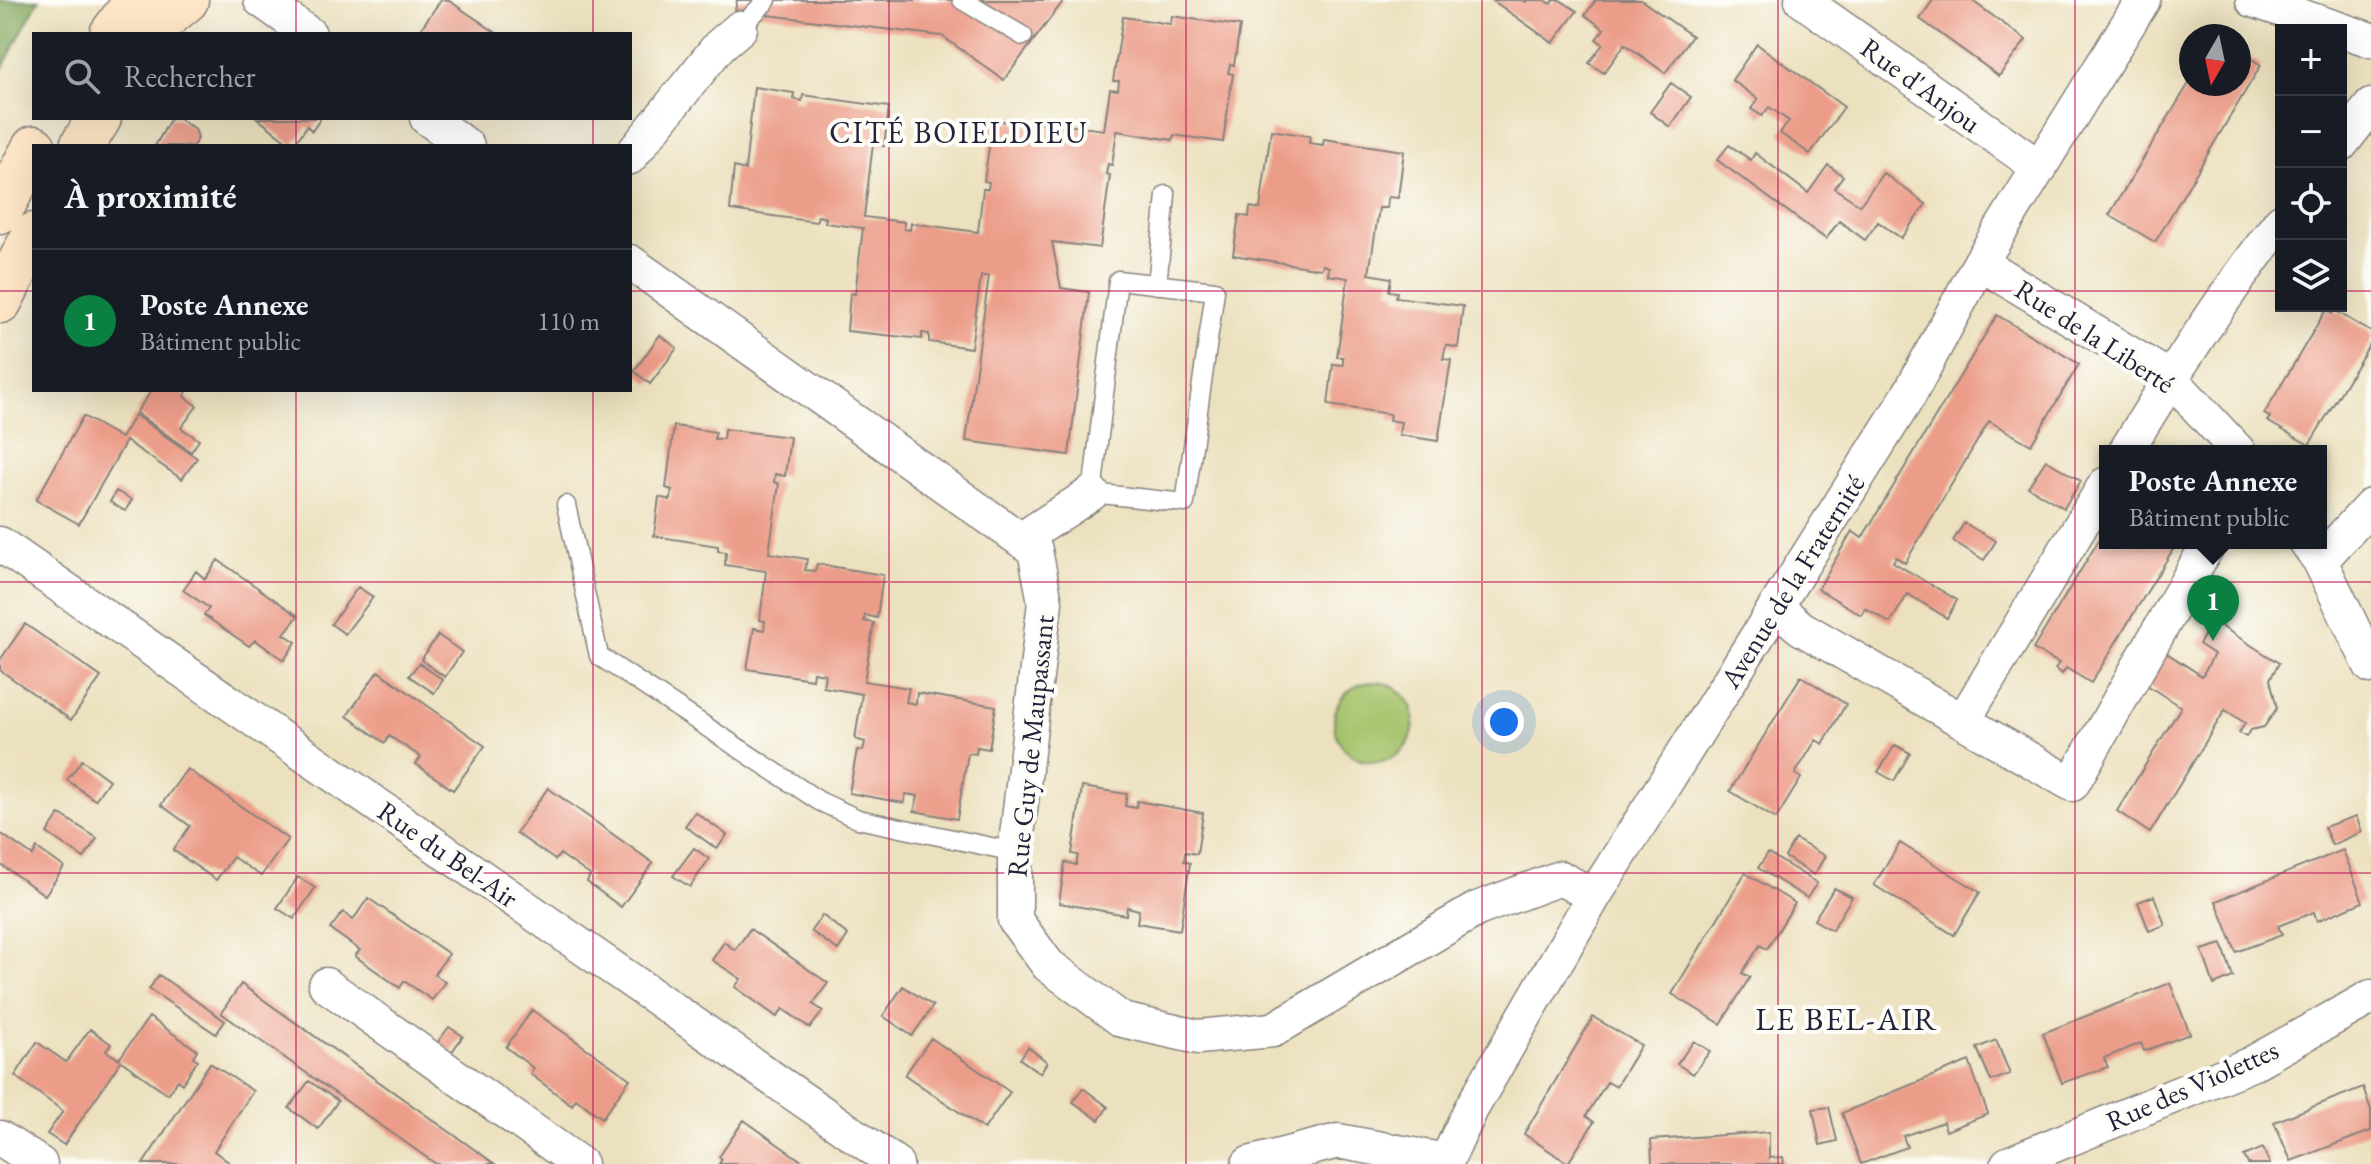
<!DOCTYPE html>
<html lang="fr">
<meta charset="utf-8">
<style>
:root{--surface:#171b24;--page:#242831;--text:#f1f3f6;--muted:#9ea1a6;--line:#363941;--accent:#0b8043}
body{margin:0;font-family:"EB Garamond",serif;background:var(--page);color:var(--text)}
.controls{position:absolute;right:24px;top:24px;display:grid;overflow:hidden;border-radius:0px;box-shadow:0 8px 32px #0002}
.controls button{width:72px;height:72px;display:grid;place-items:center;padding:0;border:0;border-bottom:2px solid var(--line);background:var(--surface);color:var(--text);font:40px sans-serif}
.compass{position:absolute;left:2179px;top:24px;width:72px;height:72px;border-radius:50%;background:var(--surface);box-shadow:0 8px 32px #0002;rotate:189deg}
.you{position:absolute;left:1504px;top:722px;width:28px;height:28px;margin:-20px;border:6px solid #fff;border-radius:50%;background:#1a73e8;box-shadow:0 0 0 12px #1a73e833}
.badge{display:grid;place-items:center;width:52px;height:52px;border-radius:50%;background:var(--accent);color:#fff;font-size:26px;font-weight:700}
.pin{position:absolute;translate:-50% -66px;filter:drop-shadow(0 2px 4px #0008)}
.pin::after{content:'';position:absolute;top:42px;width:28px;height:24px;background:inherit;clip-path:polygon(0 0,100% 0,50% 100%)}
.popup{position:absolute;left:2099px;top:445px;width:228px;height:104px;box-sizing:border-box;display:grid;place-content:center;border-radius:0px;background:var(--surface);filter:drop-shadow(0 2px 6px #0005);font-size:26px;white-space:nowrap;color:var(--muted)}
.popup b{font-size:30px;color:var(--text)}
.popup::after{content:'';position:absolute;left:50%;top:100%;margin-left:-16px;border:16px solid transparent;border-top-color:var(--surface)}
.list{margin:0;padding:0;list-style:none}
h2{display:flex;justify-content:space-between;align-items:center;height:104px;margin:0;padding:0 32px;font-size:34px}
h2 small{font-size:26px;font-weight:400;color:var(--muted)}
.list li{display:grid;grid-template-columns:52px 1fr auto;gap:24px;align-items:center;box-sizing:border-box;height:144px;padding:0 32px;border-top:2px solid var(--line)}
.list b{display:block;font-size:30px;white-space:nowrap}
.list p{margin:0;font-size:26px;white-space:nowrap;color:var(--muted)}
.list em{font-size:26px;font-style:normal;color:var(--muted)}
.icon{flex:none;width:44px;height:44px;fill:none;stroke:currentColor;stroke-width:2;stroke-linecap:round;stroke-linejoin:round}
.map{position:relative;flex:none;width:2371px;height:1164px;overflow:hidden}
.search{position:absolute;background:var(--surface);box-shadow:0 8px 32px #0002;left:32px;top:32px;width:600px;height:88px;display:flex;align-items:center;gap:20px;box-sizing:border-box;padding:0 28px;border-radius:0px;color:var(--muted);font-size:30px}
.panel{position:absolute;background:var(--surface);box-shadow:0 8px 32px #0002;left:32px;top:144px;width:600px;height:248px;border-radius:0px}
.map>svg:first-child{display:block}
</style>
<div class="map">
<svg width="2371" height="1164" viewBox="0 0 2371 1164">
<rect width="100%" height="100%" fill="#fdfcf7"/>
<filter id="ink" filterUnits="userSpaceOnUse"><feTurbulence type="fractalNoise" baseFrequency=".0125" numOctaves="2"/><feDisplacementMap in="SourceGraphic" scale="16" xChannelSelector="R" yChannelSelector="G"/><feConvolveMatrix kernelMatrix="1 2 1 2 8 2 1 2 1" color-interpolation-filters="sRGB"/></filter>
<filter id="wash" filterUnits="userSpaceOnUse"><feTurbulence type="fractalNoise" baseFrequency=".006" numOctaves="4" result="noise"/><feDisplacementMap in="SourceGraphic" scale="32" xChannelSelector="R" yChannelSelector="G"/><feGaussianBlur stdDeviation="1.8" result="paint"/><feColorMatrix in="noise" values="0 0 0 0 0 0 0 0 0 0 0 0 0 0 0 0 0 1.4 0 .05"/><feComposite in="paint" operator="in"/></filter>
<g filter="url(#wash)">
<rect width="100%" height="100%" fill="#ece1bf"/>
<path fill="#a5c36b" stroke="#647253" stroke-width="2" d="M1334 722a40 40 0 1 1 80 0a40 40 0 1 1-80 0Z"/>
<path fill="#84a95f" stroke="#53664d" stroke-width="2" d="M0,0H39L0,72Z"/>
<g id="blocks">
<path fill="#ec9d89" d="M441,0H448L498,34H417Z
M737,0H1064L1004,80L942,36L735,11Z
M1492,0H1523L1526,2L1527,0H1545L1551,4L1554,0H1560L1577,11L1553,43Z
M1596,0H1641L1692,36L1665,73L1625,44L1604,73L1589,63L1603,44L1596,39L1604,29L1585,15Z
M1933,0H1971L2026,40L1999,76L1920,19Z
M1172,16L1240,26L1234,65L1230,64L1228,73L1233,74L1223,142L1174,135L1173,140L1117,131L1112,165L1108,164L1106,174L1110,175L1100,248L1052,242L1061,288L1089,292L1069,455L966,441L989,276H981L971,348L929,342V334L922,333V339L847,331L850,293L855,294L863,228L825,223L826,218L818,216L816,222L730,210L734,167L745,170L754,87L794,93L793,99L802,101L803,95L889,107L884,146L873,144L864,217L904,222V229L910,230L911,223L978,232L983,189H988L989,182L984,181L993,120L1036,126L1037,121L1104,130L1110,89L1118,90L1119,81H1113L1123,17L1171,24Z
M1757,44L1844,107L1810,154L1780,133L1789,121L1769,107L1762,116L1751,109L1758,99L1732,80Z
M2239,51L2261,65L2155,242L2109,215L2191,80V84H2239Z
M1671,83L1691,97L1670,127L1650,112Z
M171,118H177L195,129L198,138L193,146H155Z
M257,118H321L312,131L307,126L293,146Z
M1271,130L1310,136L1309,143L1323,145L1324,139L1404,151L1398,198L1388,197L1387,208H1379L1369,274L1391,278L1389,291L1397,292L1396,297L1463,306L1458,348L1446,345L1443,359L1451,360L1438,441L1399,435L1401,422L1389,420L1390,414L1328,405L1333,364L1343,365V357H1337L1348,278L1328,275L1329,267L1323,265L1321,269L1233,255L1239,215L1249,217L1250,207L1260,209Z
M1729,145L1751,160L1755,153L1808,193L1828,165L1843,176L1834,188L1860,205L1883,173L1926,204L1901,238L1878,222L1865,240L1839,221L1826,239L1717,160Z
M2326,310L2332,314L2334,310L2371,332V342L2309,445L2267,421L2270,417L2264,414Z
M1997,315L2079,364L2031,445L1989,421L1905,563L1896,557L1893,562L1957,600L1947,618L1908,594L1890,623L1865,608L1861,615L1858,613L1818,589L1852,531L1862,538Z
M660,335L677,348L650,384L634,371Z
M152,390H188L184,396L197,406L181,428L199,440L191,452L136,413Z
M135,415L197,458L182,479L126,441L79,524L36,500L83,416L121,438Z
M674,426L716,432L714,439H723L724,429L790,437L785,476L775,474L774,482L779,484L769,553L807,559L805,570L815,571L817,564L883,575L877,618L865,615L864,621L874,623L864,681L909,688L906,702L916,704L917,693L996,706L989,749L977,747L976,754L968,753L957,819L914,811L918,796L906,794L904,803L849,793L857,750L863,751L865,742L855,739L862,694L823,687L825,674L813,672L812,679L747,669L754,628L764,630L765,621L760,620L766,571L725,565L726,552L718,551V546L654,536L659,497L670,500L672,490L666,488Z
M2046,460L2081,481L2064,508L2028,487Z
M116,491L132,500L125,511L110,502Z
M1964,523L1996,541L1984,560L1953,541Z
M2105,530V543H2177L2091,683L2066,668L2062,674L2055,669L2059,663L2033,649Z
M218,560L298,616L284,634L296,642L284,660L255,640L249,646L227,631L204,615L209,608L183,590L196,571L205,579Z
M358,587L373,597L345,634L331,624Z
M2213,621L2279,663L2270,679L2277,708L2264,727L2251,730L2246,737L2239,733L2245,723L2225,710L2150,833L2117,811L2181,707L2142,682L2162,650L2202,676L2214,654L2199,644Z
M25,624L101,677L71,720L0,670V660Z
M438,635L462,652L445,677L421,660Z
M419,663L443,680L434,693L409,676Z
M378,671L485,746L453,790L416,764L421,757L389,736L385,743L347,716Z
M1801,676L1846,704L1823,744L1816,740L1795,774L1801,778L1776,819L1730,791Z
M1895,745L1910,753L1894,781L1878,772Z
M82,760L109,780L95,800L67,780Z
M187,769L288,839L261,876L233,857L216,880L173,850L190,826L161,805Z
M1082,787L1127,794L1125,806L1136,808L1137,801L1203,813L1197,854L1185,852L1184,861L1190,863L1180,930L1137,923L1139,910L1127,907L1126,915L1059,903L1065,862L1076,865L1078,855L1072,854Z
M548,788L653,863L621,907L587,882L590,875L560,854L555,860L516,833Z
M695,812L727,835L717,849L685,826Z
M60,814L97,838L84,858L47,833Z
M2356,816L2362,832L2332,845L2324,827Z
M0,833L33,856L37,848L64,867L45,895L0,864Z
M1795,839L1825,856L1814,875L1785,857Z
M1900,843L1980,892L1954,935L1874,885Z
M694,848L709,859L690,887L673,876Z
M2343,850L2363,902L2317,921L2314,912L2278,926L2282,935L2236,952L2216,901Z
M1768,853L1817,883L1807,898L1758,868Z
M1745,873L1795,903L1767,949L1760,945L1742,973L1750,977L1721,1024L1672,994Z
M298,877L315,888L294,919L277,908Z
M1834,888L1852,897L1832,930L1814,920Z
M2154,896L2165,925L2149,931L2138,902Z
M368,898L449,954L434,974L445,982L432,1000L404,981L400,988L355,956L360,950L330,929L343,912L353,920Z
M822,915L848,935L838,950L811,931Z
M750,929L828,983L813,1004L823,1011L810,1028L783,1009L777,1017L735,987L741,979L712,960L724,942L735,950Z
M2222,944L2233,977L2214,985L2202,950Z
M159,975L225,1021L216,1034L149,989Z
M2170,983L2190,1034L2144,1051L2141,1043L2104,1058L2108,1067L2062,1083L2043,1033Z
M241,984L495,1164H436L221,1013Z
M903,986L933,1006L912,1036L883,1016Z
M532,1010L630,1079L602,1118L576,1099L572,1105L530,1074L533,1068L506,1047Z
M149,1017L197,1050L193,1057L198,1060L182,1084L178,1080L168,1094L121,1061L64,1145L47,1134L63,1111L15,1076L37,1042L66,1062L90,1029L111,1044L106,1051L119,1059Z
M1593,1017L1641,1045L1616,1086L1607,1082L1586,1116L1594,1122L1568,1163L1524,1134Z
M449,1027L463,1036L451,1053L437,1043Z
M931,1038L1010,1092L984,1129L905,1075Z
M1996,1040L2010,1074L1991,1081L1977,1048Z
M1694,1041L1710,1051L1693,1074L1677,1064Z
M1028,1047L1047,1062L1040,1073L1020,1059Z
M1969,1061L1988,1114L1946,1131L1943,1122L1903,1136L1907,1147L1861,1164L1842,1113Z
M210,1063L253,1091L214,1151L231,1164H143Z
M309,1081L338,1101L318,1129L289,1108Z
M2363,1087L2371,1110V1131L2291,1161L2274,1122Z
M1083,1088L1108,1107L1099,1120L1073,1102Z
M1829,1107L1837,1141L1820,1145L1813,1109Z
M744,1120L783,1148L806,1164H719L722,1159L719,1157Z
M1769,1132V1158L1783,1157L1784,1164H1652L1651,1140Z
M2263,1148L2270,1164H2248L2244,1156Z"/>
</g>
</g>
<g filter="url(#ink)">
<use href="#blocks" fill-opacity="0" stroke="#87827d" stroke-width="2"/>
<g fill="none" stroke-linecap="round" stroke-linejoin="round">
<defs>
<path id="lane" d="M962,0L1023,36
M740,28L767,0
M1118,280L1215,291L1185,503L1092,493Z
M1157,285L1166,195
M566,505L599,656L819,801L858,819L1015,852"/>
<path id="street" d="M261,0L309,34
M1802,0L2040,168
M2253,0L2371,40
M427,118L467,146
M2341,144L2371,106
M630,157L719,46L740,28
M630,262L1035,550L1045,602L1015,852V920L1048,965L1122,1020L1198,1037L1273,1030L1477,909L1560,878L1594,896
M1980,263L2170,378L2238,451
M2126,451C2174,371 2224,295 2281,221
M1022,539L1092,493
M2307,543L2320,561L2371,666
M0,544L896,1164
M2320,561L2371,506
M1776,607L1801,628L2072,784L2209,543
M1963,721L2105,485
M326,985L580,1164
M0,1138L40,1164
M1249,1164L1338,1141L1446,1161
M1445,1164L1471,1109L1594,896L1909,395L1980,263L2143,0
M2008,1164L2251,1064L2371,997"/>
<path id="secondary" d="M112,34L137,0
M152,34L163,19L186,0
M82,146L99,118
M0,211L34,148
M0,301L34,235"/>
</defs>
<use href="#lane" stroke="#87827d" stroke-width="21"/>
<use href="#street" stroke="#87827d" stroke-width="37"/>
<use href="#secondary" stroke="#87827d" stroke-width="47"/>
<use href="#lane" stroke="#fff" stroke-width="18"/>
<use href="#street" stroke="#fff" stroke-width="34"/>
<use href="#secondary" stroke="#fee5c5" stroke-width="44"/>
</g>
</g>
<path fill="none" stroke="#c2185b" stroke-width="2" stroke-opacity="0.55" d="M296,0V34M593,0V34M889,0V1164M1186,0V1164M1482,0V1164M1778,0V1164M2075,0V1164M296,118V146M593,118V146M0,291H34M630,291H2281M2341,291H2371M296,390V1164M593,390V1164M0,582H2371M0,873H2371"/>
<g text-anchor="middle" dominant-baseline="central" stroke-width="8" stroke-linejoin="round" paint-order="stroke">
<g font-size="28" fill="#22223b" stroke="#fdfcf7">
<text transform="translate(1921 85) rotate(36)">Rue d'Anjou</text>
<text transform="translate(2095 336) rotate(33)">Rue de la Liberté</text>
<text transform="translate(1792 581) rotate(-58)">Avenue de la Fraternité</text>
<text transform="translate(1030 746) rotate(-84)">Rue Guy de Maupassant</text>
<text transform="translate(448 854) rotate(35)">Rue du Bel-Air</text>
<text transform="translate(2192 1085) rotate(-24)">Rue des Violettes</text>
</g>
<g font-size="30" letter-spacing="2" fill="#22223b" stroke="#fdfcf7">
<text x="959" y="132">CITÉ BOIELDIEU</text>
</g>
<g font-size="32" letter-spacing="2" fill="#22223b" stroke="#fdfcf7">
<text x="1847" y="1019">LE BEL-AIR</text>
</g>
</g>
</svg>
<div class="controls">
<button>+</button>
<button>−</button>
<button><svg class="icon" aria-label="locate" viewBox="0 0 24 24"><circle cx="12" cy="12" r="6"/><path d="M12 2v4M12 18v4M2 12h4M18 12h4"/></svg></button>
<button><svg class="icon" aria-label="layers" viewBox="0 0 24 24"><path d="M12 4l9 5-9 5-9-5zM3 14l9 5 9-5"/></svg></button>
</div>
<svg class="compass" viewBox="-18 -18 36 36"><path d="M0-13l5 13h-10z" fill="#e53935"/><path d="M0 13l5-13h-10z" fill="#9ea1a6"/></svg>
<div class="you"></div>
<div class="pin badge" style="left:2213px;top:641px">1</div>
<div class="popup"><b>Poste Annexe</b>Bâtiment public</div>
<div class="search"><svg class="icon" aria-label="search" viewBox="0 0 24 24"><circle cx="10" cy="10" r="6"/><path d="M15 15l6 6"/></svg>Rechercher</div>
<section class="panel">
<h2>À proximité<small></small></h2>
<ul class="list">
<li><span class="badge">1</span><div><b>Poste Annexe</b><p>Bâtiment public</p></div><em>110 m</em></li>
</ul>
</section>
</div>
